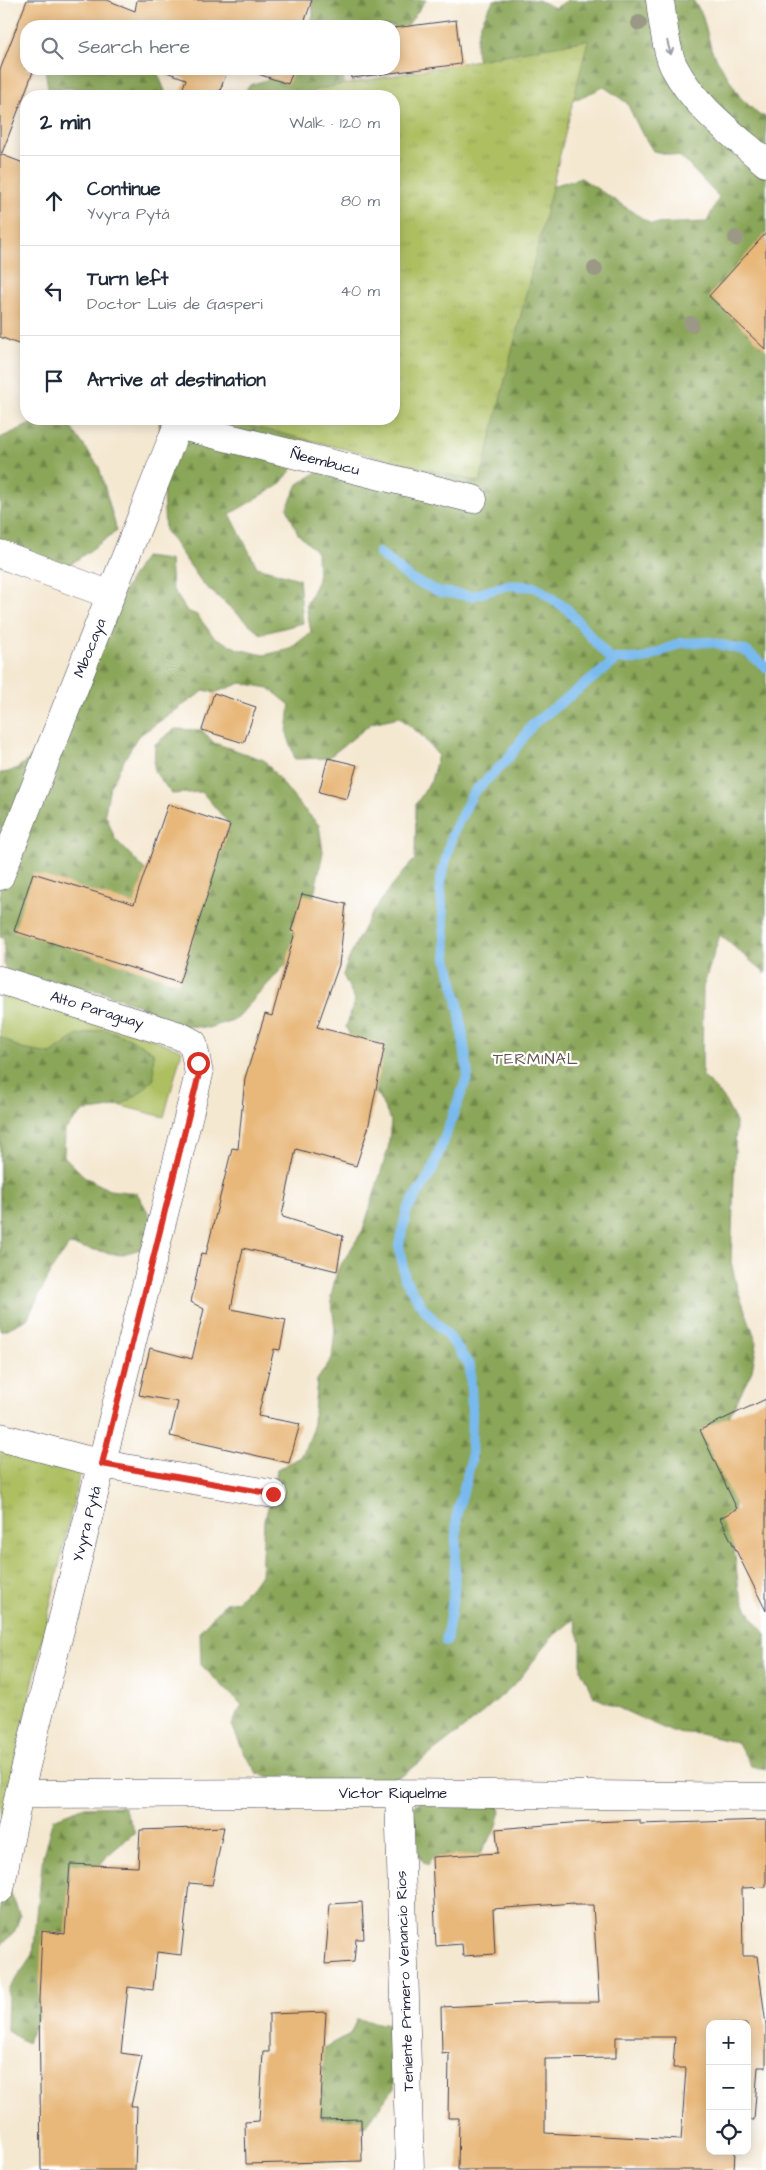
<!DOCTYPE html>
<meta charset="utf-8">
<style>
:root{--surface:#fff;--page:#f2f2f3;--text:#1f2937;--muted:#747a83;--line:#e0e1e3}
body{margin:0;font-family:"Architects Daughter",sans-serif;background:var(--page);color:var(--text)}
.controls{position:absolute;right:15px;bottom:15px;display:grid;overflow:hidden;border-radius:10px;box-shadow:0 2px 12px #0003}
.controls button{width:45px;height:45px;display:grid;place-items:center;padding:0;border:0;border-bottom:1px solid var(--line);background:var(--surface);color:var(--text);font:25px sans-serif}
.stop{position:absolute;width:15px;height:15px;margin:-11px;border:4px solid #d93025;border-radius:50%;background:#fff}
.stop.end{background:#d93025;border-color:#fff;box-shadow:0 1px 5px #0008}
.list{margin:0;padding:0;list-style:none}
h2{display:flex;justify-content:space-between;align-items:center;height:65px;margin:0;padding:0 20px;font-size:21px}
h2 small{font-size:16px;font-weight:400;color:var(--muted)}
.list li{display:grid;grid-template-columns:32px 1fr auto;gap:15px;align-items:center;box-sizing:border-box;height:90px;padding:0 20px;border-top:1px solid var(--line)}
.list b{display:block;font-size:19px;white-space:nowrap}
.list p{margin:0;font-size:16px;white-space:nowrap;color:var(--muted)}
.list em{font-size:16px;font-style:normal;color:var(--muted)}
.icon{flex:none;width:28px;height:28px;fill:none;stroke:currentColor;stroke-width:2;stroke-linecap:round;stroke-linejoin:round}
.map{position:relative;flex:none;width:766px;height:2170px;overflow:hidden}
.search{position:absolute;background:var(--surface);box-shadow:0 2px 12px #0003;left:20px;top:20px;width:380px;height:55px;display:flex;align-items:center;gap:12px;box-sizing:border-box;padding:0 18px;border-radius:20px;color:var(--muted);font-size:19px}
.panel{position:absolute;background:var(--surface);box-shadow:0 2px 12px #0003;left:20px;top:90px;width:380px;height:335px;border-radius:20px}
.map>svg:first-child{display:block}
</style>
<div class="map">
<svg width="766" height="2170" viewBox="0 0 766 2170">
<defs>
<pattern id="forest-firs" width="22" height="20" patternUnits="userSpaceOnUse" patternTransform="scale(1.25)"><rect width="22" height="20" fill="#8aa658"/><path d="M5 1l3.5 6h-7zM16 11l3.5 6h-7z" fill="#70874a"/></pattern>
<pattern id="park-tufts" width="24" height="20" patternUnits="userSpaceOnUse" patternTransform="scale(1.25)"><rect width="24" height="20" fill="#aebf62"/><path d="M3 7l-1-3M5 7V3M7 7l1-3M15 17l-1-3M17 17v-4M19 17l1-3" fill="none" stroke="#95a456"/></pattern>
</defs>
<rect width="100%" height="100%" fill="#fff"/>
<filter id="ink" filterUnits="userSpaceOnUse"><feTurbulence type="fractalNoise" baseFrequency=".02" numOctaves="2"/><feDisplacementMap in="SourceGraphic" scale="10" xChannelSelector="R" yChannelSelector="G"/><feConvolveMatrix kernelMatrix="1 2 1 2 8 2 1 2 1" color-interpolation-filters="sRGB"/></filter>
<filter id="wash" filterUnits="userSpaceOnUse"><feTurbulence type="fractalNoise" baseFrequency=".0096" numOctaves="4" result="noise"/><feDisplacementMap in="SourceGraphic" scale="20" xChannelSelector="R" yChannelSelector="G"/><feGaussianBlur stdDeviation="1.12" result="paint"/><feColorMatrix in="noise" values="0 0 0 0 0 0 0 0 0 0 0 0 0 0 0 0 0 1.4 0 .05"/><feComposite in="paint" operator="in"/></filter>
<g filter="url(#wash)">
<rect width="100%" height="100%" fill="#f4e8d1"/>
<path fill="#aebf62" stroke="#68704e" d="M0,983L182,1050L164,1117L68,1092L0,1325Z"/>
<path fill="url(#forest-firs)" stroke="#56644a" d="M312,0H426L402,33L394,34V26H309L313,15Z
M494,0H538L555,8L568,0H693L702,14L712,51L740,97L759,115L766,117V286L744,326L766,350V974L720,935L703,987L702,1075L723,1097L736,1122L731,1262L737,1288L757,1343L752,1371L727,1420L736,1476L732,1531L739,1591L751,1616L766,1634V1769L751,1766L738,1743L700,1734L672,1732L594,1697L581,1670V1643L574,1619L551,1638L517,1682L473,1721L402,1776L375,1783L285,1782L257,1773L243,1751L232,1725L242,1705L201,1665L200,1631L225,1603L237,1601L261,1575L264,1520L273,1494L277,1470L301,1457L312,1433L317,1380L332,1358L335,1330L331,1296L337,1271L363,1230L388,1149L391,1121L379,1097L361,1079L357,1051L346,1027L355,1000L343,975C357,932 384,892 415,859L416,804L431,781L438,755L421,735L399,717L372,723L328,758L295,759L287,733L290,705L269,688L241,683L214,693L205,690L137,737L110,786L105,813L115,839L152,877L202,872L230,825L202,792L172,794L154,771L155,744L175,729L202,730L214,743L264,760L299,804L319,825L323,852L311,909L287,963L236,1019L208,1028L181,1025L130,1002L99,991L71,989L16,991L4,965V938L0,937V773C16,774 33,755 44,745L128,584L144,557L170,560L172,588L187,611L197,615L214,637L238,649L264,655L290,649L311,632L306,605L318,580L317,552L298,534L287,508L298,484L319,471L371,458L423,468L510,214L555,185L581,178L651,224L707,222L719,197L681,157L653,151L639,128L627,103L604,87L579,98L521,105C513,98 484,76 481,69C469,44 481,20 494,0Z
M45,69H156L167,96H97L92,89L48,88Z
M278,69H342L346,96H242L250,85L266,80Z
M42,419H65L99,467L117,531L71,564L28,570L0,565V438Z
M159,419H312L313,444L279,485L230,514L257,567L299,579L303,623L261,634L203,584L165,530Z
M103,1029L130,1038L153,1052L154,1079C129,1104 119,1109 84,1111L65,1130L64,1156L84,1176L109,1190L137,1193L153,1221L147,1247L120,1255L69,1245L53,1268L27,1319L5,1330H0V1036L21,1049L51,1054L76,1036Z
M445,1784L493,1788L501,1811L496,1829L478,1856L432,1857L428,1866L404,1843L403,1813Z
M123,1806L135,1832L108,1855L88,1880L45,2001L27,2043L7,2031L8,1990L33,1955L43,1855L53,1819L85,1807Z
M0,1883L9,1888L20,1916L14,1933L0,1945Z
M357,2019L400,2027L394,2088L366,2126L333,2137L320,2117L312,2055L350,2034Z"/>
<path fill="url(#park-tufts)" stroke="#68704e" d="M588,40L480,482L222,419H394V96H311L314,90Z
M0,1447L81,1468L0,1829Z"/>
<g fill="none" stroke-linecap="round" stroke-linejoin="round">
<path stroke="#79baee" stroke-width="10" d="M379,553L411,579L440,592L472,596L508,585L536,587L567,609L610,659H644L680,643L711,642L746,651L766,667
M446,1642L454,1592L457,1514L471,1461L472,1409L470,1366L447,1334L423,1308L405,1279L399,1245L407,1210L432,1171L468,1075L459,1008L447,958L440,883L452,835L473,793L507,760L533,724L618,659"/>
</g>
<g id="blocks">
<path fill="#e8b87a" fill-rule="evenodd" d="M27,0H107L135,11L137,0H312L303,26H26V69H34L2,153L0,152V70Z
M456,20L461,64L351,78L350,69H394V28Z
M158,69H228L218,96H180L186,79Z
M243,69H294L288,84Z
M0,154L26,164V347L0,337Z
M766,233V350L709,296Z
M214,693L256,707L244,743L202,730Z
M328,758L357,765L347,799L319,792Z
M168,804L230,825L179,983L14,931L33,873L134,904Z
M302,894L346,904L339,965L317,1027L385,1044L368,1129L356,1166L296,1149L282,1215L283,1217L343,1236L337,1271L243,1248L231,1309L286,1320L280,1350L274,1349L258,1416L300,1424L289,1463L170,1436L178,1402L139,1395L150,1348L192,1359L204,1309L191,1302L201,1253L206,1254L232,1148L238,1149L245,1078L265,1014L272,1016L295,932L291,931Z
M766,1399V1611L720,1518L737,1509L700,1430Z
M640,1820V1824L766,1820V1887L742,1888L743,1956H757L766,2025V2067H758L754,2120H747V2024H710V2151H735L734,2170H458L459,2118H448L449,2053L442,2054L441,2007L547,2002H599L593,1905H574V1903L493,1909L495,1954L463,1956L462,1944L436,1946L432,1857L498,1853L496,1829L571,1823ZM616,2037H675L673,2068H686L681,2140L545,2133V2059L616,2058Z
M224,1827L212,1885L189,1883L181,1955L157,1952L153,1990L128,1987L121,2053L142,2056L131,2106H137L135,2170H41L39,1999L42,1931L65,1934L70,1864L138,1867L140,1830Z
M362,1902L364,1939H356L354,1962L325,1964L330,1904Z
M326,2012L320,2120L361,2119L362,2161L246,2164L245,2122L259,2121L263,2052H269V2014Z"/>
</g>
</g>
<g filter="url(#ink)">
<use href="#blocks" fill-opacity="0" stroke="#424052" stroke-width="1"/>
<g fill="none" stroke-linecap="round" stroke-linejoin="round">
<defs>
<path id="minor" d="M660,0C662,17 666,52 674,67C695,107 733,134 766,163
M177,425L473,499
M0,554L111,595
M0,876L180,419
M0,980L180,1036L193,1043L199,1074L19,1794L0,1889
M0,1437L102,1464L273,1494
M399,1793L410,2170
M19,1794L399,1793L766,1797"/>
</defs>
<use href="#minor" stroke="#424052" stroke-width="29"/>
<use href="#minor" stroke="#fff" stroke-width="28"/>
</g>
<g fill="#9b9986">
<circle cx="639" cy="23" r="8"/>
<circle cx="736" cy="238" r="8"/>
<circle cx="595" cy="269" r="8"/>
<circle cx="691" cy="324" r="8"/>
</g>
<defs><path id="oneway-shaft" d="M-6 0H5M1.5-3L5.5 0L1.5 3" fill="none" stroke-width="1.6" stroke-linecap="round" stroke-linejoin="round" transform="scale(1.25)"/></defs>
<use stroke="#9c9ca7" href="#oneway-shaft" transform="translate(669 48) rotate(76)"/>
</g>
<g fill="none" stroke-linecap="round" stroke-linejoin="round" filter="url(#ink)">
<path stroke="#d93025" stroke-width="6" d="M198,1063L199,1074L102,1464L273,1494"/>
</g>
<g text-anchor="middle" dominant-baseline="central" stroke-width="4.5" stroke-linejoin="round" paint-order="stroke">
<g font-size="15" fill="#22223b" stroke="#fff">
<text transform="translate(325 462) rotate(14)">Ñeembucu</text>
<text transform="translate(90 648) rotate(-68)">Mbocaya</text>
<text transform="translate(97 1010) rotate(17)">Alto Paraguay</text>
<text transform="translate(87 1524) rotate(-76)">Yvyra Pytá</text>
<text x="393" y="1793">Victor Riquelme</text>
<text transform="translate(405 1981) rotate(-92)">Teniente Primero Venancio Rios</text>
</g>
<g font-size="16" letter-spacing="1" fill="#675651" stroke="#fff">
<text x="536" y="1059">TERMINAL</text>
</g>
</g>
</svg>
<div class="controls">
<button>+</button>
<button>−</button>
<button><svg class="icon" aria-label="locate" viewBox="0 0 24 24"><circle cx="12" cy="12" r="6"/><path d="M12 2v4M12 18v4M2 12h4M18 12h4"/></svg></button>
</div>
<div class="stop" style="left:198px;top:1063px"></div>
<div class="stop end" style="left:273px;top:1494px"></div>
<div class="search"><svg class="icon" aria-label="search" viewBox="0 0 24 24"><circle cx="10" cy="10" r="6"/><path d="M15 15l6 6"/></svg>Search here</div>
<section class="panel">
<h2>2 min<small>Walk · 120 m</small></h2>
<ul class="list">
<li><svg class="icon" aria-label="ahead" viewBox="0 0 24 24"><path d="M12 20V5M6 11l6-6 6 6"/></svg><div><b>Continue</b><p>Yvyra Pytá</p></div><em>80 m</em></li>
<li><svg class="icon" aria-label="left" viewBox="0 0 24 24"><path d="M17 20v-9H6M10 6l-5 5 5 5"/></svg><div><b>Turn left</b><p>Doctor Luis de Gasperi</p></div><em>40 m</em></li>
<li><svg class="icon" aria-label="arrive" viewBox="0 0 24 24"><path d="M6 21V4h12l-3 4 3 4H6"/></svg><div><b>Arrive at destination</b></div></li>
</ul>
</section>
</div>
